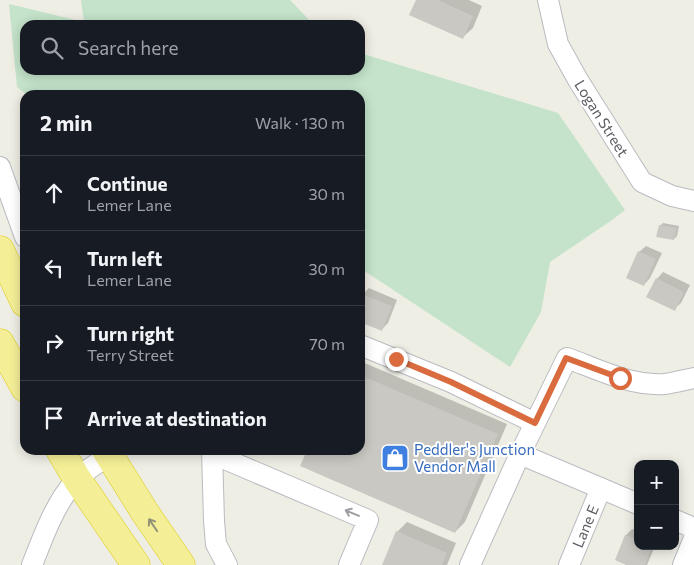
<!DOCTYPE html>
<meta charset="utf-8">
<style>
:root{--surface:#171b24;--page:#242831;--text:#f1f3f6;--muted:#9ea1a6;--line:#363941}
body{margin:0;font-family:Commissioner,sans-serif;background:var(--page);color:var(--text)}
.controls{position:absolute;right:15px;bottom:15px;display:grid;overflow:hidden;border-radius:10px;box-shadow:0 2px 12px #0003}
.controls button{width:45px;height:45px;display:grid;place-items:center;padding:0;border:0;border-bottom:1px solid var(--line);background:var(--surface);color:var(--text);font:25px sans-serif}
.stop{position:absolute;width:15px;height:15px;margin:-11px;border:4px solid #da6b3f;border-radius:50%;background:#fff}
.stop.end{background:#da6b3f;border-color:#fff;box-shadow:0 1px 5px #0008}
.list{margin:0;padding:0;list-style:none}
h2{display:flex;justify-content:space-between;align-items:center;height:65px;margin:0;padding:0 20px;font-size:21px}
h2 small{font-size:16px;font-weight:400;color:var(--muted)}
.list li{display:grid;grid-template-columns:32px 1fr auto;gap:15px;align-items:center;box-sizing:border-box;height:75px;padding:0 20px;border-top:1px solid var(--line)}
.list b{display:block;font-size:19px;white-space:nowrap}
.list p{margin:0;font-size:16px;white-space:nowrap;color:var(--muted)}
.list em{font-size:16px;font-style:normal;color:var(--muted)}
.icon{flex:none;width:28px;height:28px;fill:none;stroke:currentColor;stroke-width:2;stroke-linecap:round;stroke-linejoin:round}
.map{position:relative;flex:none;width:694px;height:565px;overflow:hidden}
.search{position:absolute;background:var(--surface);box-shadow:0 2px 12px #0003;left:20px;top:20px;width:345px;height:55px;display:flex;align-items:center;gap:12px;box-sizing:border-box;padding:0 18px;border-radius:15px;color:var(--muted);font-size:19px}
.panel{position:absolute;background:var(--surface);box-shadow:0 2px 12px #0003;left:20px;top:90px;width:345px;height:365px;border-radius:15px}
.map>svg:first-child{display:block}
</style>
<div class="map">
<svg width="694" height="565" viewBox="0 0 694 565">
<rect width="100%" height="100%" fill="#eeeee5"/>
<path fill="#c4e3ca" d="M81,0H290L314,25H25V70H360V53L558,113L625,210L612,220L550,262L541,312L510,367L360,268V95H27L17,87L9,4L84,22Z"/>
<path fill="#0003" d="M417,0H469L482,6L473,28L463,37Z
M663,223L679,226L677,236L674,239L660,226Z
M646,246L662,253L650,278L644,285L639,252Z
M663,272L690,285L681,303L674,309L657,279Z
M369,288L397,300L388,323L382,329L360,321V300L362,295Z
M360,361L507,424L465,522L455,532L308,450H360Z
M407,522L456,543L447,565H383L397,532Z
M632,529L638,531V546H655L647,565H630L616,560L626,535Z"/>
<path fill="#c9c8c2" d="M416,0H438L473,16L463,39L409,15Z
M659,225L677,228L674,240L656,237Z
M638,251L656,259L644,286L626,278Z
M656,278L684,292L675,311L646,297Z
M361,294L392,306L382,331L360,322Z
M360,375L498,434L455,533L300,466L307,450H360Z
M396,531L447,553L442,565H382Z
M625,535L638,540V546H652L645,565H626L615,560Z"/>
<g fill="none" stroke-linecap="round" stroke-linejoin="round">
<defs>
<path id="minor" d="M548,0L558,44L578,80L642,182L672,196L694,201
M0,167L25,237
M360,345L451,382L535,423
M212,450L214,521L216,544L227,565
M213,454L368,520L349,565
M520,454L638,504
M675,520L694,528
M32,565C43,537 55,503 76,480C87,468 103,461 116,450
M470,565L520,454L567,358C597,369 630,386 664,384C673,383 684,380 694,378
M569,565L601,488
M683,565L694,538"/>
<path id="highway" d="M0,250L25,303
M0,343L25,388
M60,450L77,479L136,565
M106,450L144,511L181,565"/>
</defs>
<use href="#minor" stroke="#babbc0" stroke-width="22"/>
<use href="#highway" stroke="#dec914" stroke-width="29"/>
<use href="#minor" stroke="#fff" stroke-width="20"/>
<use href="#highway" stroke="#f4ef96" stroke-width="28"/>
</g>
<defs><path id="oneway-shaft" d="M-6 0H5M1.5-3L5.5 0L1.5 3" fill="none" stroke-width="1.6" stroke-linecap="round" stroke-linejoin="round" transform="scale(1.25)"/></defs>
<use stroke="#9e9ea2" href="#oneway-shaft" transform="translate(352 513) rotate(-157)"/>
<use stroke="#929176" href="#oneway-shaft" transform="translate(153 525) rotate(-124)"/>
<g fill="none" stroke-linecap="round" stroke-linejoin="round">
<path stroke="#da6b3f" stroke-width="6" d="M396,359L451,382L535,423L566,358L620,378"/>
</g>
<defs>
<symbol id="shop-square" viewBox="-11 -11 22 22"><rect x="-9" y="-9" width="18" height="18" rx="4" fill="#3f7fe0" stroke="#fff"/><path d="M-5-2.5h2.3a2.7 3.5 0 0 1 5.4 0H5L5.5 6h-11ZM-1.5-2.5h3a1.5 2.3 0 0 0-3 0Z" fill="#fff"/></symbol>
</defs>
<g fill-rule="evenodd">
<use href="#shop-square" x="379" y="442" width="32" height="32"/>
</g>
<g text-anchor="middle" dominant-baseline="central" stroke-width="4" stroke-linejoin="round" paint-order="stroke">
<g font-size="15" fill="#5d5e64" stroke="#fff">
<text transform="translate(602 118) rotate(58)">Logan Street</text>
<text transform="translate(585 526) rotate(-67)">Lane E</text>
</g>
<g font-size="15" fill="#366cbe" stroke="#fff" text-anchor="start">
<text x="414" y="449">Peddler's Junction<tspan x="414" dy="17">Vendor Mall</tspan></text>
</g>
</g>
</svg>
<div class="controls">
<button>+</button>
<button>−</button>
</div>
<div class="stop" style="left:620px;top:378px"></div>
<div class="stop end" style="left:396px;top:359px"></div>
<div class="search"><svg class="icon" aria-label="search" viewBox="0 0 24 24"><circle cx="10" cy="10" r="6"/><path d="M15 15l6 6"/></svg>Search here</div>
<section class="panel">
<h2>2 min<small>Walk · 130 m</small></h2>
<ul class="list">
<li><svg class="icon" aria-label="ahead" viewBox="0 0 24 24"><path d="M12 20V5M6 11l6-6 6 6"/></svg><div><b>Continue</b><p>Lemer Lane</p></div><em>30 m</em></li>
<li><svg class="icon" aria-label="left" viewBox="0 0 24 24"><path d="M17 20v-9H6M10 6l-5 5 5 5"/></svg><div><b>Turn left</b><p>Lemer Lane</p></div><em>30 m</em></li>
<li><svg class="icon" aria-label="right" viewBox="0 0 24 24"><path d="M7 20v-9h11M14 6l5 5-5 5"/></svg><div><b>Turn right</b><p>Terry Street</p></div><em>70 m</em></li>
<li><svg class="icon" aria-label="arrive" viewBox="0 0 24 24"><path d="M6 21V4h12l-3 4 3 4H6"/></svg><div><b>Arrive at destination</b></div></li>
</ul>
</section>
</div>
